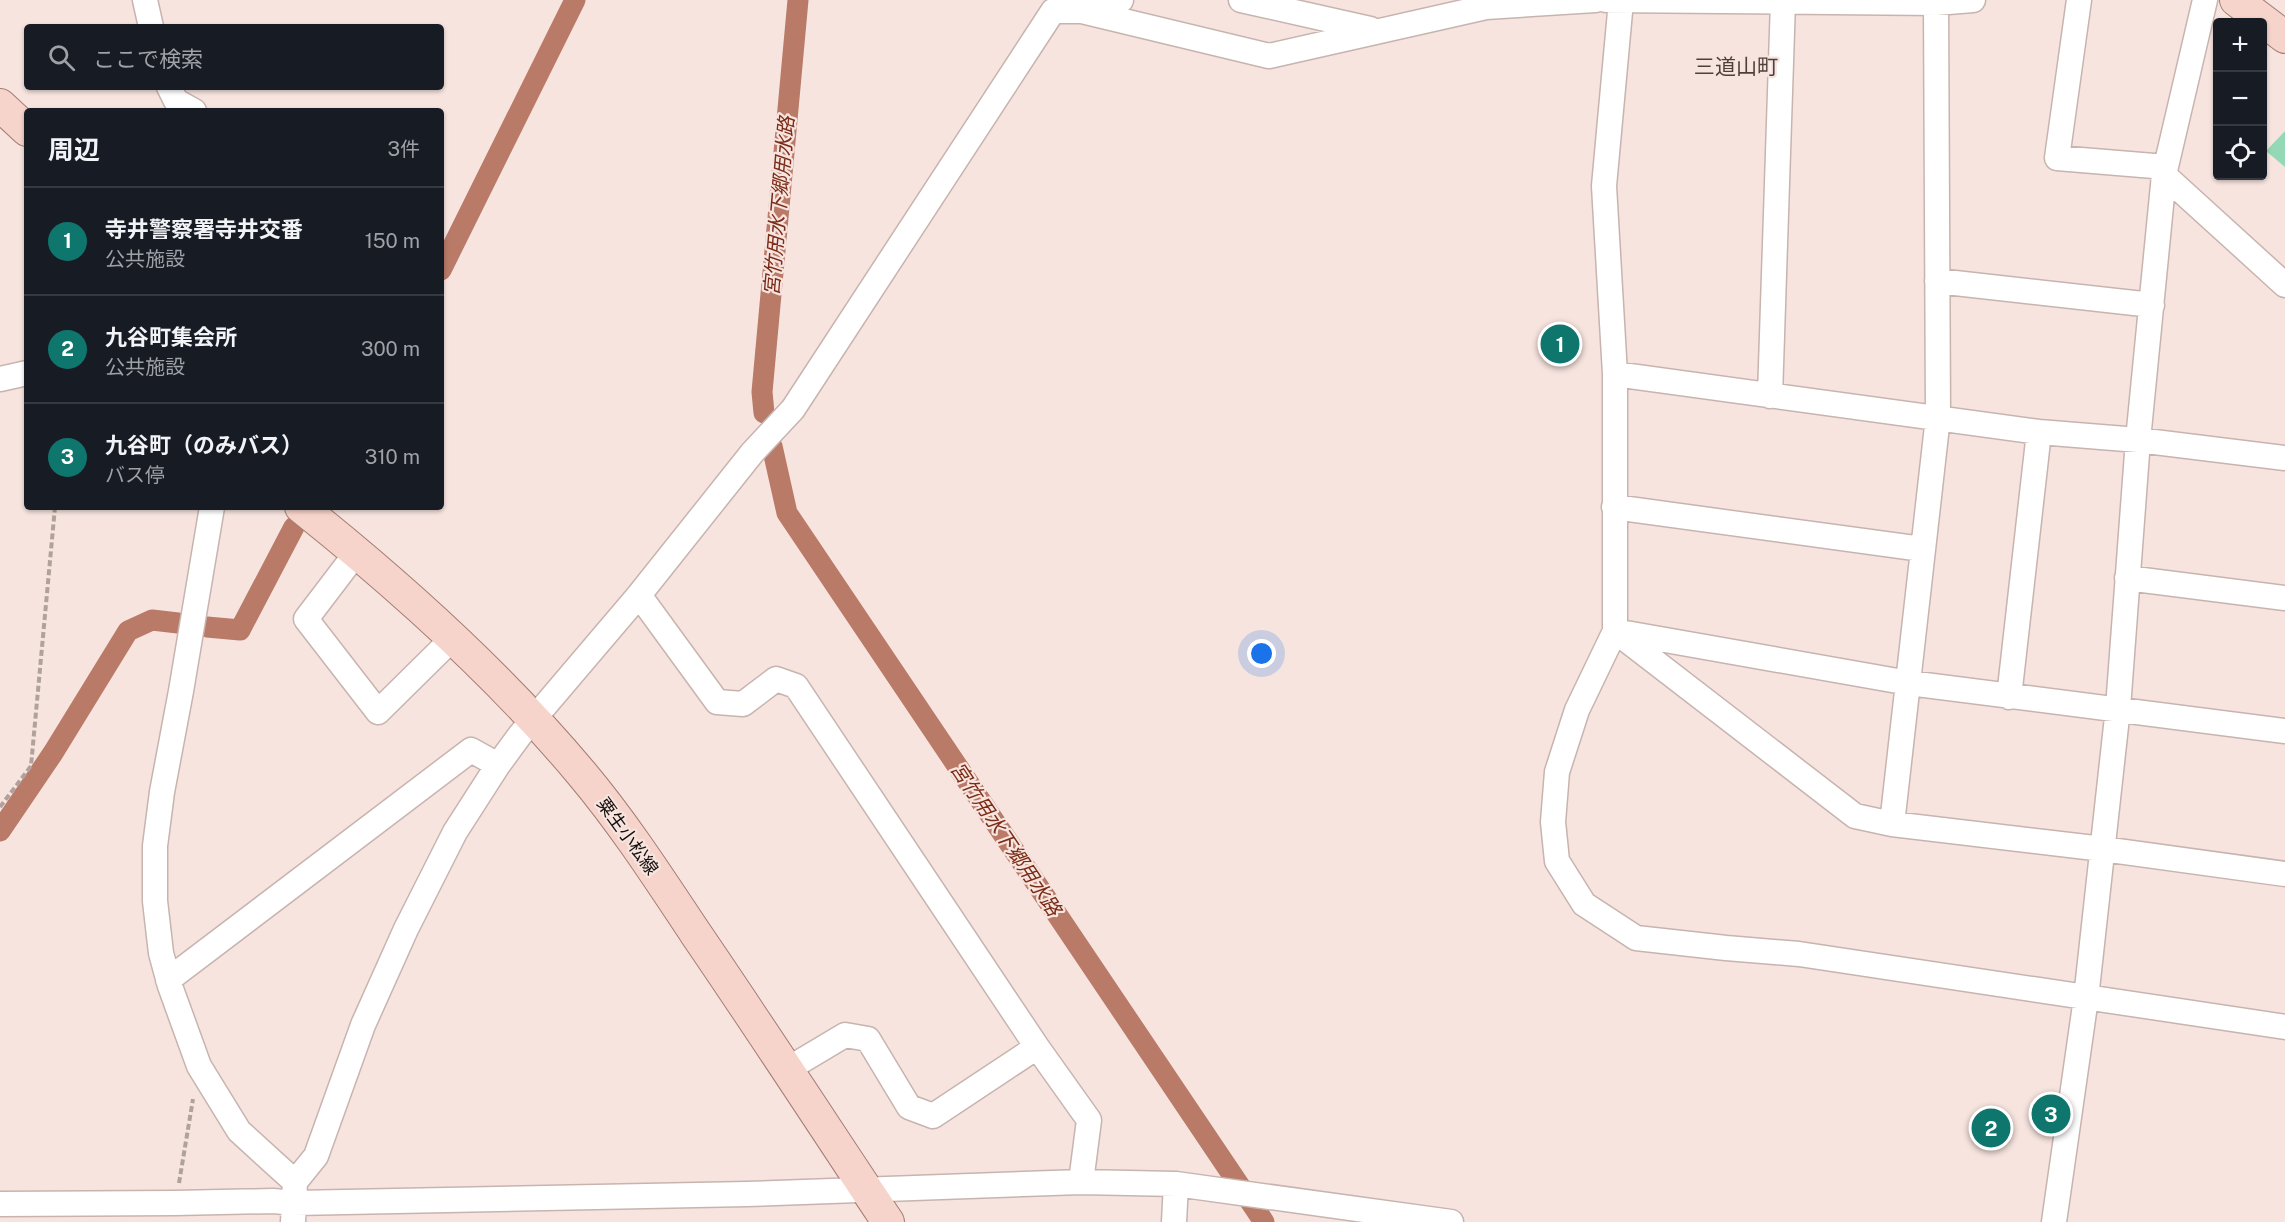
<!DOCTYPE html>
<html lang="ja">
<meta charset="utf-8">
<style>
:root{--surface:#171b24;--page:#242831;--text:#f1f3f6;--muted:#9ea1a6;--line:#363941;--accent:#0f766e}
body{margin:0;font-family:"Public Sans","Noto Sans JP",sans-serif;background:var(--page);color:var(--text)}
.controls{position:absolute;right:18px;top:18px;display:grid;overflow:hidden;border-radius:6px;box-shadow:0 2px 4px #0004}
.controls button{width:54px;height:54px;display:grid;place-items:center;padding:0;border:0;border-bottom:2px solid var(--line);background:var(--surface);color:var(--text);font:30px sans-serif}
.you{position:absolute;left:1262px;top:654px;width:21px;height:21px;margin:-15px;border:4px solid #fff;border-radius:50%;background:#1a73e8;box-shadow:0 0 0 9px #1a73e833}
.badge{display:grid;place-items:center;width:39px;height:39px;border-radius:50%;background:var(--accent);color:#fff;font-size:20px;font-weight:700}
.pin{position:absolute;translate:-50% -50%;border:3px solid #fff;box-shadow:0 2px 6px #0006}
.list{margin:0;padding:0;list-style:none}
h2{display:flex;justify-content:space-between;align-items:center;height:78px;margin:0;padding:0 24px;font-size:26px}
h2 small{font-size:20px;font-weight:400;color:var(--muted)}
.list li{display:grid;grid-template-columns:39px 1fr auto;gap:18px;align-items:center;box-sizing:border-box;height:108px;padding:0 24px;border-top:2px solid var(--line)}
.list b{display:block;font-size:22px;white-space:nowrap}
.list p{margin:0;font-size:20px;white-space:nowrap;color:var(--muted)}
.list em{font-size:20px;font-style:normal;color:var(--muted)}
.icon{flex:none;width:33px;height:33px;fill:none;stroke:currentColor;stroke-width:2;stroke-linecap:round;stroke-linejoin:round}
.map{position:relative;flex:none;width:2285px;height:1222px;overflow:hidden}
.search{position:absolute;background:var(--surface);box-shadow:0 2px 4px #0004;left:24px;top:24px;width:420px;height:66px;display:flex;align-items:center;gap:15px;box-sizing:border-box;padding:0 21px;border-radius:6px;color:var(--muted);font-size:22px}
.panel{position:absolute;background:var(--surface);box-shadow:0 2px 4px #0004;left:24px;top:108px;width:420px;height:402px;border-radius:6px}
.map>svg:first-child{display:block}
</style>
<div class="map">
<svg width="2285" height="1222" viewBox="0 0 2285 1222">
<rect width="100%" height="100%" fill="#f7e4df"/>
<g fill="none" stroke-linecap="round" stroke-linejoin="round">
<path stroke="#b97a68" stroke-width="21" d="M441,270L575,0
M764,413L762,392L798,0
M772,446L787,513L1264,1222
M207,627L240,630L294,527
M0,831L53,753L128,631L152,620L178,623"/>
</g>
<path fill="#95d8b5" d="M2285,131V167L2266,151Z"/>
<g fill="none" stroke-linecap="round" stroke-linejoin="round">
<defs>
<path id="minor" d="M145,0L151,27
M1241,0L1370,29
M1606,0L1936,3L1973,0
M2079,0L2057,158L2166,167
M1621,1L1604,186L1615,374V631L1577,710L1557,772L1553,822L1557,861L1584,904L1636,938L1726,948L1799,954L2285,1027
M1085,10L1121,0
M1053,11H1082L1269,56L1486,7L1595,0
M169,87L176,101L194,111
M2164,175L2285,285
M1937,281L2152,305
M1615,374L2039,432L2138,440L2285,458
M0,379L27,373
M1770,396L1783,1
M212,507L181,691L162,792L155,846V901L161,953L170,986L199,1066L239,1131L295,1182L293,1222
M1614,507L1922,549
M357,552L306,619L378,712L452,639
M2127,578L2285,598
M639,595L717,702L743,704L776,679L796,686L1037,1047L1089,1120L1081,1182
M1615,631L1855,816L1892,824L2103,849L2285,874
M1620,632L1909,683L2285,731
M2009,697L2039,432
M1892,824L1938,417L1936,3
M168,980L471,750L498,765
M788,1069L845,1035L868,1039L909,1107L933,1116L1037,1047
M295,1182L316,1156L363,1025L406,929L455,832L498,765L520,735L639,595L752,453L793,409L1053,11
M0,1204L175,1203L273,1201L295,1203L747,1194L1081,1182L1176,1184L1451,1222
M1174,1222L1176,1184
M2054,1222L2086,998L2118,708L2138,440L2164,175L2205,0"/>
<path id="major" d="M2236,0L2285,37
M0,105L27,130
M301,507C400,586 501,677 582,774C624,824 660,880 696,934C761,1029 824,1126 888,1222"/>
</defs>
<use href="#minor" stroke="#c7b4af" stroke-width="27"/>
<use href="#major" stroke="#a37d72" stroke-width="34"/>
<path stroke="#b0a19d" stroke-width="4" stroke-dasharray="6 3" stroke-linecap="butt" d="M0,807L31,766L55,507
M179,1183L193,1099"/>
<use href="#minor" stroke="#fff" stroke-width="24"/>
<use href="#major" stroke="#f6d4cb" stroke-width="32"/>
</g>
<g text-anchor="middle" dominant-baseline="central" stroke-width="4.5" stroke-linejoin="round" paint-order="stroke">
<g font-size="18" fill="#150f0d" stroke="#f7e4df">
<text transform="translate(628 836) rotate(54)">粟生小松線</text>
</g>
<g font-size="20" font-style="italic" fill="#7a2c16" stroke="#f7e4df">
<text transform="translate(779 206) rotate(-85)">宮竹用水下郷用水路</text>
<text transform="translate(1006 839) rotate(56)">宮竹用水下郷用水路</text>
</g>
<g font-size="21" fill="#4e3f3b" stroke="#f7e4df">
<text x="1736" y="66">三道山町</text>
</g>
</g>
</svg>
<div class="controls">
<button>+</button>
<button>−</button>
<button><svg class="icon" aria-label="locate" viewBox="0 0 24 24"><circle cx="12" cy="12" r="6"/><path d="M12 2v4M12 18v4M2 12h4M18 12h4"/></svg></button>
</div>
<div class="you"></div>
<div class="pin badge" style="left:1560px;top:344px">1</div>
<div class="pin badge" style="left:1991px;top:1128px">2</div>
<div class="pin badge" style="left:2051px;top:1114px">3</div>
<div class="search"><svg class="icon" aria-label="search" viewBox="0 0 24 24"><circle cx="10" cy="10" r="6"/><path d="M15 15l6 6"/></svg>ここで検索</div>
<section class="panel">
<h2>周辺<small>3件</small></h2>
<ul class="list">
<li><span class="badge">1</span><div><b>寺井警察署寺井交番</b><p>公共施設</p></div><em>150 m</em></li>
<li><span class="badge">2</span><div><b>九谷町集会所</b><p>公共施設</p></div><em>300 m</em></li>
<li><span class="badge">3</span><div><b>九谷町（のみバス）</b><p>バス停</p></div><em>310 m</em></li>
</ul>
</section>
</div>
